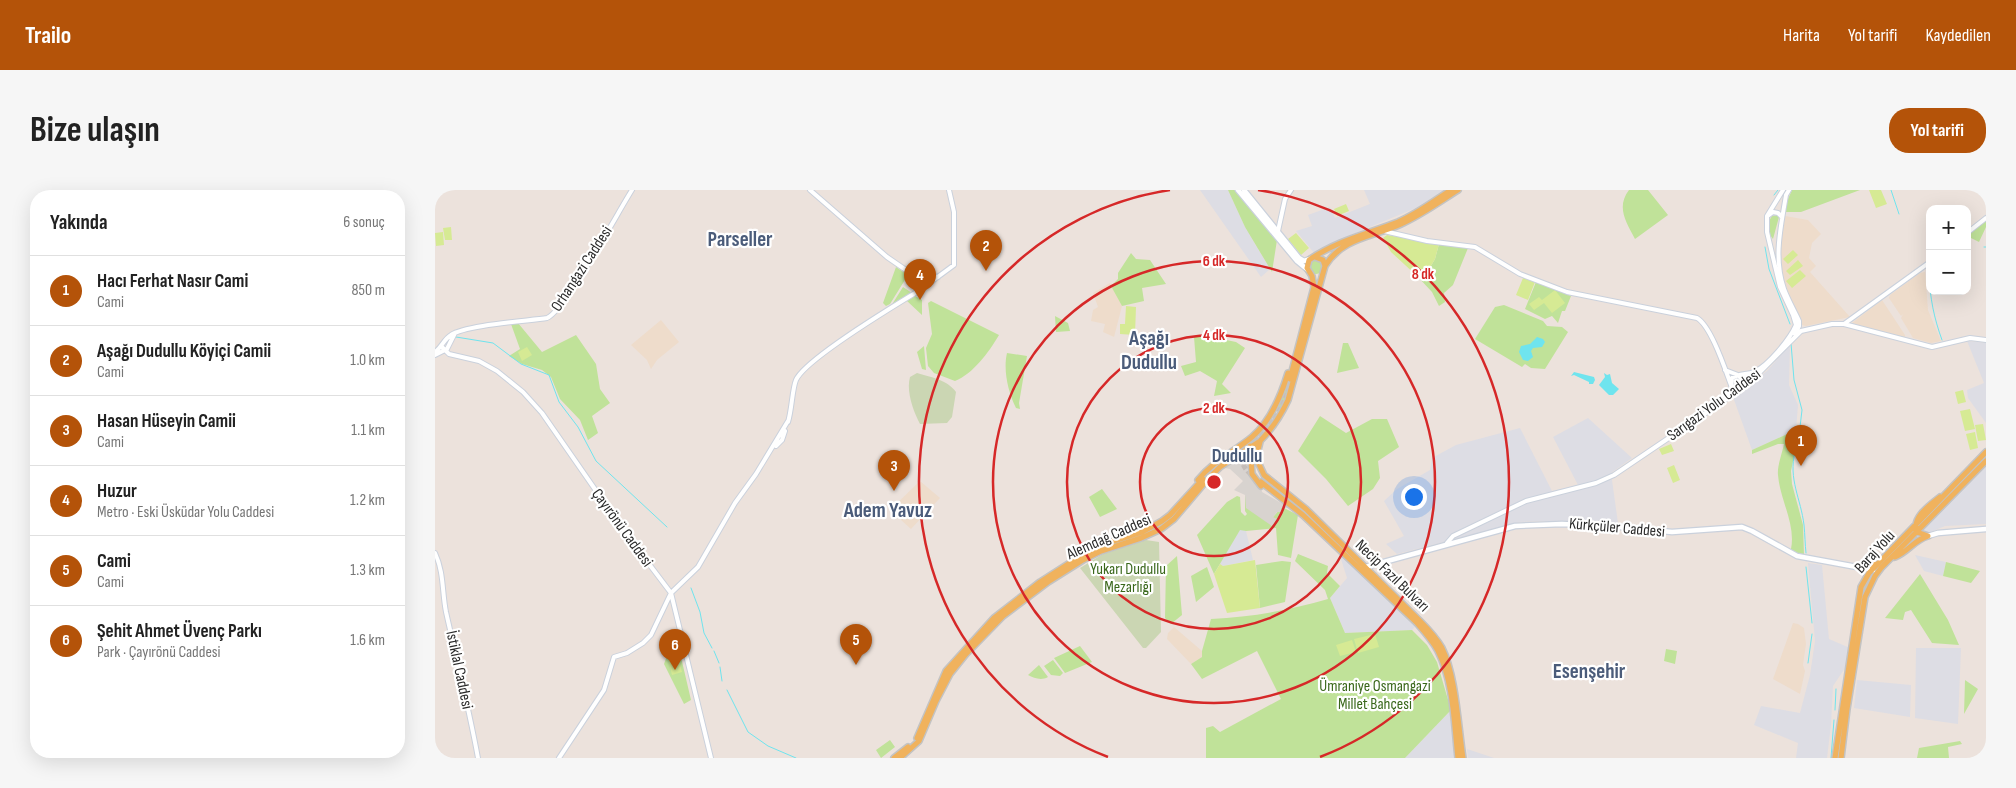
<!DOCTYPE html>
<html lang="tr">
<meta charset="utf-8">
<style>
:root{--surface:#fff;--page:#f6f6f6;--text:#222;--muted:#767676;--line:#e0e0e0;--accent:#b45309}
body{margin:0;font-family:"Sofia Sans Condensed",sans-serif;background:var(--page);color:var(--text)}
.controls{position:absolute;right:15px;top:15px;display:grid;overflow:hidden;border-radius:10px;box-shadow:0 5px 20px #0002}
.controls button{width:45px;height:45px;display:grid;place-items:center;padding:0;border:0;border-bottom:1px solid var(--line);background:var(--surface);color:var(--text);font:25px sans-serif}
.you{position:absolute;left:978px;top:306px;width:18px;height:18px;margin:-12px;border:4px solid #fff;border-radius:50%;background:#1a73e8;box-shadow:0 0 0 8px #1a73e833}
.badge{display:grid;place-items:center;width:32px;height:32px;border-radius:50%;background:var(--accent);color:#fff;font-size:16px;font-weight:700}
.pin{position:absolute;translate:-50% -41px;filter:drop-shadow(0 1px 2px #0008)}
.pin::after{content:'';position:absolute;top:26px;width:18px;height:15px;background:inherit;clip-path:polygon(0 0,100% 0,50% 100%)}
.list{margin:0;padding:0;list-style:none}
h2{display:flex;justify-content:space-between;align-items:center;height:65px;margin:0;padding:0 20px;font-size:21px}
h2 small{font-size:16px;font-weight:400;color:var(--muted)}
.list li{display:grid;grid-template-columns:32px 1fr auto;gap:15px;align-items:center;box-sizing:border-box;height:70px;padding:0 20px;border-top:1px solid var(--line)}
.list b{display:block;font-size:19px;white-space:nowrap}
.list p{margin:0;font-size:16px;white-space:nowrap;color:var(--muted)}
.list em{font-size:16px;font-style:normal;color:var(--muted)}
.map{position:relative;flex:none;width:1551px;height:568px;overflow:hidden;border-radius:20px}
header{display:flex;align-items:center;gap:30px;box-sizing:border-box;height:70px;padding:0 25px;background:var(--accent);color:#fff}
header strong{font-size:24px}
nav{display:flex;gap:28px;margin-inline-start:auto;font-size:18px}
.intro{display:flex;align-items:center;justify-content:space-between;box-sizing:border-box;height:120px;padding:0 30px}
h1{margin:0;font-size:35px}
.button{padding:12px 22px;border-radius:20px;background:var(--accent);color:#fff;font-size:18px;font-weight:700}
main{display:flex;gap:30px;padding:0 30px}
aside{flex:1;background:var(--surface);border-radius:20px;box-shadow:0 5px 20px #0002}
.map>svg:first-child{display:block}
</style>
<header>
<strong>Trailo</strong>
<nav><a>Harita</a><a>Yol tarifi</a><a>Kaydedilen</a></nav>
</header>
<div class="intro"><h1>Bize ulaşın</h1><a class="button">Yol tarifi</a></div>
<main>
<aside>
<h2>Yakında<small>6 sonuç</small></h2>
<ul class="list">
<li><span class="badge">1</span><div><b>Hacı Ferhat Nasır Cami</b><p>Cami</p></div><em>850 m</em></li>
<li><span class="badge">2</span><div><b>Aşağı Dudullu Köyiçi Camii</b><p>Cami</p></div><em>1.0 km</em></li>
<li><span class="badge">3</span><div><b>Hasan Hüseyin Camii</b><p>Cami</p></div><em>1.1 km</em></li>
<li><span class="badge">4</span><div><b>Huzur</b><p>Metro · Eski Üsküdar Yolu Caddesi</p></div><em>1.2 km</em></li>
<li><span class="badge">5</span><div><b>Cami</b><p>Cami</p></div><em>1.3 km</em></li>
<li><span class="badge">6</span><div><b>Şehit Ahmet Üvenç Parkı</b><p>Park · Çayırönü Caddesi</p></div><em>1.6 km</em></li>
</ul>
</aside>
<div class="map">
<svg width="1551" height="568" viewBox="0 0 1551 568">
<rect width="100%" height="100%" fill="#ece2dc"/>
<path fill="#dddde4" d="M765,0H793L810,37L835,79L826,87Z
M929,0H1009L981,18L913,46L880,64L861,41L877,36L873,25L895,17L900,28L935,14Z
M1532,151L1551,153V233L1533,208L1532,200L1549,193Z
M1355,155L1354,195L1363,215L1361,240L1317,260L1298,207L1332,181Z
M1153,228L1197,268L1176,283L1183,333L1108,331L1085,332L962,364L951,354L969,346L949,311L962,299L995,280L997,268L1021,255L1085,238L1117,301L1143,295L1118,247Z
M1551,273V334L1510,336L1491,344L1488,340Z
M805,339L811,341L818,370L788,376L785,374Z
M903,360L930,388L981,436L977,440L910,443L895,408L912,388Z
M1480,365L1511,372L1508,386L1489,381Z
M1373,373L1387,375L1394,449L1415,458L1412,475L1398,496L1396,535L1392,568H1361L1363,553L1319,535L1326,516L1365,523L1375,485L1380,451Z
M1481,458H1526L1523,534L1480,528Z
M1422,490L1476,495L1475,527L1419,518Z
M1016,520L1023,568H970Z
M1032,559L1059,568H1033Z"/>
<path fill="#eedccb" d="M1350,26L1373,30L1386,44L1377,53L1374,68L1381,76L1375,82L1415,127L1371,136L1367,135L1351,99L1347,82L1345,45Z
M1490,82L1493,120L1506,151L1496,153L1478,148L1466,128L1468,124L1466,126L1454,108L1455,105L1485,83Z
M675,93L687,116L679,147L668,142L670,134L656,131L658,120L663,117L658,103Z
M1447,110L1470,145V148L1417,135V133Z
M226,130L244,152L222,170L216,179L212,170L196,155Z
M485,291L505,308L476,339L455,320Z
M1358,433L1363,434L1369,438L1371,454L1368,475L1370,481L1365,504L1338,489Z
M739,437L767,461V467L756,474L732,449L733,443Z"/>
<path fill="#c0e299" d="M793,0H801L842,50L837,82L810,37Z
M1194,0H1213L1233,25L1200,49C1191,32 1181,17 1194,0Z
M1357,0H1425L1366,22H1350L1353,9Z
M1343,25L1344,27L1338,49C1332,42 1332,33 1337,26Z
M1551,30V37L1544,52L1532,46Z
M1004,54L1033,58L1018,95L1009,103L1010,112L1004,116L997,102L983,87L989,77L994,79L1000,69Z
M696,63L701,69L715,70L731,94L707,98L709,111L687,116L676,96L683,89V83Z
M874 77a7 7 0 1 1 14 0a7 7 0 1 1-14 0Z
M461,77L473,85L455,114L451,116L448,113Z
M1101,92L1136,106L1130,121H1127L1123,133L1117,126L1110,129L1090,119Z
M468,97L477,103L456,116Z
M480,106L487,110V125L472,111Z
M496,111L564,145C554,162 538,184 520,191L499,183L493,176L491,158L497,144L493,113Z
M1069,115L1108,131L1112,136L1127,137L1133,142L1110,179L1096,178L1090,174L1087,177L1040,149L1060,117Z
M620,126L633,133L635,141L621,142Z
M83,133L107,162L141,145L161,174L165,199L175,213L157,226L163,243L153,250L145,230L125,209L116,187L107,180L87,174L74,166L85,159L76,134Z
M767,145L801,152L810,158L787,194L796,203L779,206L782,191L765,181L750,186L746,176L761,172L759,147Z
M908,153H913L924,178L902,183Z
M489,156L491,180L487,179L482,162Z
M572,163L592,166L584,213L585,219L581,218C573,202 568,180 572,163Z
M853,188L857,190L848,219L843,217Z
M885,226L911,243L937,229H952L964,257L943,271L945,288L938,299L913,316L891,289L863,261Z
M1361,240L1364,242L1356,281L1357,294L1368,335L1369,365L1358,362L1356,359C1361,334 1345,310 1343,285C1342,276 1347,264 1349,254H1343L1317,264V260Z
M667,299L682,319L665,327L654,307Z
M810,305L837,336L838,327L847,317L863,325L856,368L843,365L841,338L811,341L805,340L779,384L762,345L792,312L802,306L805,307L806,322L810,326L812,324L810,321Z
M863,364L893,376L892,383L905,396L895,408L910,443L977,440L992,455L1002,472L1016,520L970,568H771V538L778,536L785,542L846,509L822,461L767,489L756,474L767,467V461L776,429C817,427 855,420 893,409L890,400L860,371Z
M742,366L747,425L736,434L730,428L731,376Z
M847,371L856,372L850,412L825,418L821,375Z
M1511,372L1545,381L1536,393L1508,386Z
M772,377L779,397L761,412L756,386Z
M1485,384L1513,430L1524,455L1497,453L1476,420L1470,422L1468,430L1450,428Z
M239,446L242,450L256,510L249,514L229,474Z
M645,456L657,472L630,483L619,468Z
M1231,459L1242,461L1240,474L1229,471Z
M618,470L628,483L625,486L616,485L609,476Z
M604,475L613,487C606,491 599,488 593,485Z
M1530,490L1543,499L1529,524Z
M455,550L460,557L446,568L441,560Z
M1525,551L1527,554L1513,557L1514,568H1482L1484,558Z"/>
<path fill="#cbd6b3" d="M482,183C495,187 513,190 521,202L517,227L512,233L485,234C478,221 471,201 475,187Z
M711,350L724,352L726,442L711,458H708L645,378L668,364Z"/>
<path fill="#d6ea94" d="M1434,0H1446L1452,14L1441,18Z
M911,14L914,21L902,26L899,19Z
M16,37L17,50H10L8,38Z
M8,42L9,55L1,56L0,43Z
M861,43L874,58L866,65L853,49Z
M952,45L1004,54L1000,69L994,79L989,77L983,87L956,62L948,48Z
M1358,60L1363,65L1353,74L1348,69Z
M1363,70L1368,76L1355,85L1351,81Z
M1365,80L1371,86L1357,98L1351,91Z
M1088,88L1100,92L1093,110L1081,105Z
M1120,100L1130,113L1117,123L1109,113L1099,120L1094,114L1104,107L1107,110Z
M691,116L701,117L700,145L685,144V134H690Z
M92,157L97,165L87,171L83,162Z
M1528,200L1531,212L1523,214L1520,202Z
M1535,219L1540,239L1530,241L1525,221Z
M1548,234L1551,250L1543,251L1540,235Z
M1540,242L1543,258L1535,260L1531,244Z
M1236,254L1239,261L1227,265L1224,259Z
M1239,275L1245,290L1238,293L1232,278Z
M820,370L825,418L792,423L779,384L785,374L788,376Z
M940,444L944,457L923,463L919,449Z
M917,450L921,462L905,466L901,455Z
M244,470L247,482L237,485L234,472Z"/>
<path fill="#d8d3cf" d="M812,262L814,267L812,274L815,277L812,280L814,286L826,297L827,302L853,317L852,318H846V322H842L838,327L842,329L837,336L811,318L810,305L799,300L808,291L795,279L790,278L782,281L795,274L799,270L802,271L805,268L810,267Z"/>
<path fill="#6fe4ee" d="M1102,147L1108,149L1110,152L1107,157L1098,158L1096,161L1098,167L1093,171L1088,170L1084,162L1086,156L1095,154Z
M1139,182L1159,187L1160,190L1158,194H1154V192L1139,185L1136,186Z
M1169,183L1172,185L1175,184L1177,193L1184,199L1178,205H1174L1164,195L1170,187Z"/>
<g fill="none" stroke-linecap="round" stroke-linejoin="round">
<path stroke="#6fe4ee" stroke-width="1" d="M1456,0L1464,24
M1339,5L1343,0
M1330,57L1334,79L1355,134
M1549,57H1551
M1494,85C1495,108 1499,128 1507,150
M21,147L58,153L86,174L114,185L124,212L143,237L161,271L232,337
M1356,153L1359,190L1367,220L1365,237
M0,159H1
M1360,262C1353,289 1366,309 1369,335C1370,345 1370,354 1371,363
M1371,377L1377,433
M256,398L265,422L269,443L277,458
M279,461L284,473
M1373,473L1377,444
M285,477L287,491
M292,500L313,542L333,556L361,568
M1400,520L1401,499
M1396,568L1399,530"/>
<path stroke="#c5bdb8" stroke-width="5" stroke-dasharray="5 2.5" stroke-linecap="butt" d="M808,260C804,272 810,280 819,287
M787,271C827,247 839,233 855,189"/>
<defs>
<path id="tertiary" d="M1354,0L1351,5C1346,37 1338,67 1349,99C1353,110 1359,120 1364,131V136L1360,144
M1334,25L1338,22L1343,23L1347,27
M843,41L850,9L856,0
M949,41L992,51L1040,57L1085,84L1132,102L1262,128C1276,136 1290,179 1296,195L1299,198H1304
M1532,43L1551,28
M478,83L503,87
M485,100L519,75V22L514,0
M1409,134L1495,72
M7,157L14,164L44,171L62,181L88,202L107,223L189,341L236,403L276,568
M0,162C7,157 9,149 16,145C30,135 92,131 112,128C129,122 183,22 197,0
M0,165L12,159L20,143
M1290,180L1303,185L1309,192L1307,196
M1293,206L1296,200L1297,188C1304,183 1312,185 1319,182C1333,176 1355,149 1361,135L1358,125L1345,97L1332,42V26L1348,0
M353,232C357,219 357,200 361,190C370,169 462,114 485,100L487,93L484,89L452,67L375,0
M341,256L347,250L350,241
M1012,353L1018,346L1091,311L1161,293L1179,285L1287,212L1321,186L1366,141L1397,134H1409L1497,157L1535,148L1551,150
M0,363C9,382 7,402 11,422C22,471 34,519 43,568
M124,568L169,500L179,467L192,463L208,453L216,445L236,403L263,377L300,313L321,284L353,231"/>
<path id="secondary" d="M803,0L862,71L873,80
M809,0L864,68L869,71L875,69
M1493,346L1503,343L1551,339
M927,378L1080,336L1127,334L1185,337L1237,342L1307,337L1317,341L1362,366L1438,380"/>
<path id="primary" d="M880,67L888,70L890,76
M855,189L879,97L877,86L872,78L874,70C901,51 932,44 963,32C982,24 999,11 1016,0
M825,252L821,268L829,285L871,319L985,431C993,439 1001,447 1007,458C1021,486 1023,536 1028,568
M815,256L817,284L826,296
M763,290C778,271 799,262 817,247C836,231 846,206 853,183
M826,292L868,325L982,433C990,442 998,451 1003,461C1019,493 1019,534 1023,568
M1493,346L1482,342C1476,328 1495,315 1505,307
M1460,367C1473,362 1479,350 1493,346
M1428,377L1441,374
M482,548L511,481L559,428L605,392L644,367L669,354L707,342L727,331L735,325L768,289
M459,568L473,557
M465,568L484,551L501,511L515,484L531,464L568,426L613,392L648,370L666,361L706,348L726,339L739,329L772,290L785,277L825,251C837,239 846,225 853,210L890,76C908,47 938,47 966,34C986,25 1004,12 1023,0
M1400,568L1426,397L1434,383L1551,262
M1406,568L1412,519L1430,407L1440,386L1446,378L1551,271"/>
</defs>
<use href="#tertiary" stroke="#cad1dc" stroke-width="6"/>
<use href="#secondary" stroke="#cad1dc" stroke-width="7"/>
<use href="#primary" stroke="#c3c3c3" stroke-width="8"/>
<use href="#tertiary" stroke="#fff" stroke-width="4"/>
<use href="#secondary" stroke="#fff" stroke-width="4.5"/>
<use href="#primary" stroke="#f0b25d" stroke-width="5"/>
</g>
<g fill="none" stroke="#d62828" stroke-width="2.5">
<circle cx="779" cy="292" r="74"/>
<circle cx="779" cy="292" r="147"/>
<circle cx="779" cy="292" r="221"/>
<path d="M673 567A295 295 0 0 1 735 0M823 0A295 295 0 0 1 885 567"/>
</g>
<g text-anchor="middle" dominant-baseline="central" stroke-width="4.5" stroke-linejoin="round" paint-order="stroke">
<g font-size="16" fill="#2a2a2a" stroke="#fff">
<text transform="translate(147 79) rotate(-57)">Orhangazi Caddesi</text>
<text transform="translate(1279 215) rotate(-36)">Sarıgazi Yolu Caddesi</text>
<text transform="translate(187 338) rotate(54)">Çayırönü Caddesi</text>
<text transform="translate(1182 338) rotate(5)">Kürkçüler Caddesi</text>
<text transform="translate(674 347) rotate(-24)">Alemdağ Caddesi</text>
<text transform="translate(1440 362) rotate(-48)">Baraj Yolu</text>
<text transform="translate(957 386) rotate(44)">Necip Fazıl Bulvarı</text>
<text transform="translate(24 480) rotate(78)">İstiklal Caddesi</text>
</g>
<g font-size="16" fill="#39671a" stroke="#fff">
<text x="693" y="379">Yukarı Dudullu<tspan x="693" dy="18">Mezarlığı</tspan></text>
<text x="940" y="496">Ümraniye Osmangazi<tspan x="940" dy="18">Millet Bahçesi</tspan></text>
</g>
<g font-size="19" font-weight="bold" fill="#4b5c7a" stroke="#fff">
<text x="802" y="266">Dudullu</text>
</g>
<g font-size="21" font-weight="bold" fill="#4b5c7a" stroke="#fff">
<text x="305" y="49">Parseller</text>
<text x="714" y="148">Aşağı<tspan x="714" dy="24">Dudullu</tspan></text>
<text x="453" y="320">Adem Yavuz</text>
<text x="1154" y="481">Esenşehir</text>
</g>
</g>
<circle cx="779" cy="292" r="8" fill="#d62828" stroke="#fff" stroke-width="2.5"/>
<g font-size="15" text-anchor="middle" font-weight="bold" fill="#d62828" stroke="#fff" stroke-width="4.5" stroke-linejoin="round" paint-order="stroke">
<text x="779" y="76">6 dk</text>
<text x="988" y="89">8 dk</text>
<text x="779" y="150">4 dk</text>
<text x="779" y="223">2 dk</text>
</g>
</svg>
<div class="controls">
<button>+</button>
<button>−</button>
</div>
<div class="you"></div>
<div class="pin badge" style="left:1366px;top:276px">1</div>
<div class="pin badge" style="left:551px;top:81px">2</div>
<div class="pin badge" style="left:459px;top:301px">3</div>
<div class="pin badge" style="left:485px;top:110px">4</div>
<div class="pin badge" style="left:421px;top:475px">5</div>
<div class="pin badge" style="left:240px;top:480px">6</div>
</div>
</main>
